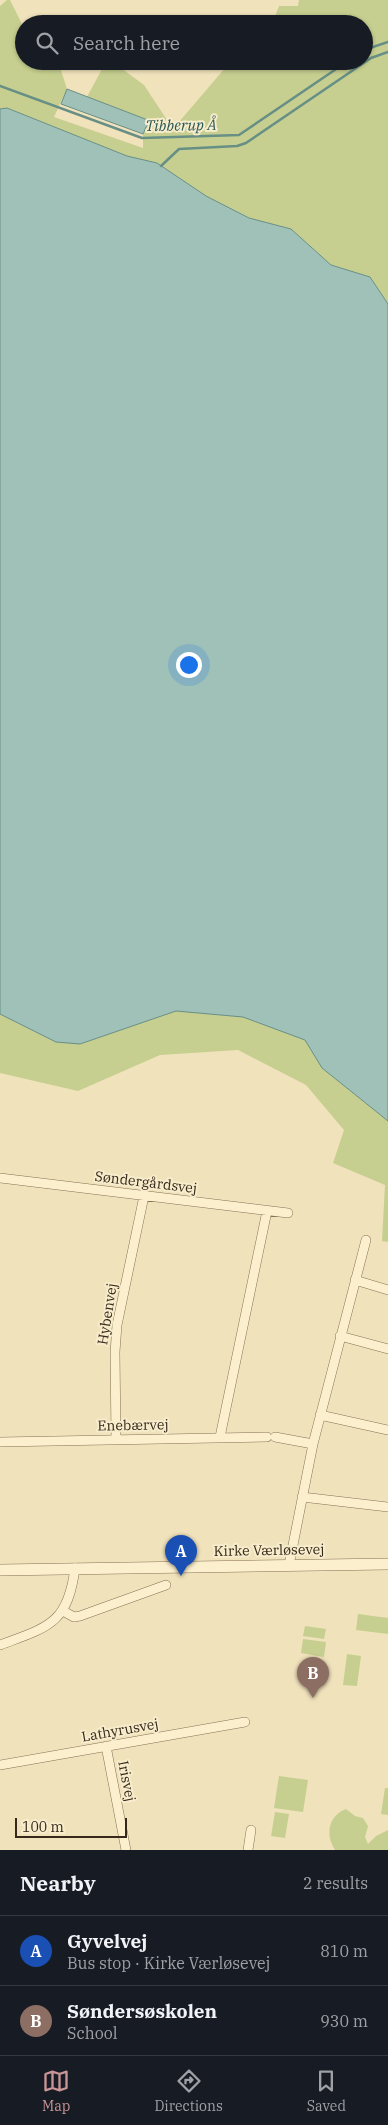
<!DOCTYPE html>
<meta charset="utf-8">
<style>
:root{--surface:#171b24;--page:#20242c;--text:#f1f3f6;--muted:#9ea1a6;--line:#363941;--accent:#ca9596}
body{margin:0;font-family:"IBM Plex Serif",serif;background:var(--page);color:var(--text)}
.scale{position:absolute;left:15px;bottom:12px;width:112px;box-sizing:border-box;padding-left:5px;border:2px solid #36281a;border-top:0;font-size:14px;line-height:18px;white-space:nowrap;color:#36281a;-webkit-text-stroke:4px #f7eccb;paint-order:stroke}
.you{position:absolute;left:188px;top:664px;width:18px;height:18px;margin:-12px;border:4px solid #fff;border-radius:50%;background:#1a73e8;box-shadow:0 0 0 8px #1a73e833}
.badge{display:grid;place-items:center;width:32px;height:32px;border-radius:50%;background:var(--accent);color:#fff;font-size:16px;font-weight:700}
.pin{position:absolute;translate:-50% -41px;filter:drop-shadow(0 1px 2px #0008)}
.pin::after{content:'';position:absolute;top:26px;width:18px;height:15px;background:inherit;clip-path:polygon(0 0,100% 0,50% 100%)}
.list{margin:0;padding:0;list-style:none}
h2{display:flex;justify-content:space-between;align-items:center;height:65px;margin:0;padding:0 20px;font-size:21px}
h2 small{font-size:16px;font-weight:400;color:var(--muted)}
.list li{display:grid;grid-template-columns:32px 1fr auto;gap:15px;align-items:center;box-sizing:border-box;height:70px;padding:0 20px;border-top:1px solid var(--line)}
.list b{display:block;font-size:19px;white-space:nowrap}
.list p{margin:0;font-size:16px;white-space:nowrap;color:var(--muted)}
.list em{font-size:16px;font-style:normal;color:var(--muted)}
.icon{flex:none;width:28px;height:28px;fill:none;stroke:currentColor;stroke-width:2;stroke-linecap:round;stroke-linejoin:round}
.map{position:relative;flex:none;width:388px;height:1850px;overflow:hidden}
.search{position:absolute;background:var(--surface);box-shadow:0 1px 4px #0004;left:15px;right:15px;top:15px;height:55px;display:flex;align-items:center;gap:12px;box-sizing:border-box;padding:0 18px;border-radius:28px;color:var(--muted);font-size:19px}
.sheet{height:205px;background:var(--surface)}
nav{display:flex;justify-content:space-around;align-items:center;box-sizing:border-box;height:70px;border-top:1px solid var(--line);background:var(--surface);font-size:14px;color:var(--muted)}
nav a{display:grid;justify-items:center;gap:2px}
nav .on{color:var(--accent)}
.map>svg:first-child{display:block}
</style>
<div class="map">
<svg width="388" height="1850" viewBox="0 0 388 1850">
<rect width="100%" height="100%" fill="#f0e2bb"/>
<path fill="#c6cf8f" d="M7,0H10L24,28V61H58L67,89L54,117L143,148V134L146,127L153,122L87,97L102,69L121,68L144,85L173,129L231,61H364V24H268L274,19L279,6H298L299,0H388V304L370,277L331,265L291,229L249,218L206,196L157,163L127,156L7,108L0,109V6Z
M176,1011L243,1017L305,1040L322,1068L388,1121V1242L382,1241L385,1185L333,1163L344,1130L306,1085L238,1050L160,1055L78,1091L0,1073V1014L80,1044Z
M358,1614L388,1618V1634L356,1630Z
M305,1626L326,1629L324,1639L303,1636Z
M303,1639L326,1642L324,1657L301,1653Z
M347,1654L361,1656L357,1686L343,1685Z
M279,1776L308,1780L303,1812L274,1808Z
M385,1788H388V1815L381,1814Z
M346,1809L355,1816L363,1818L368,1826L365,1837L368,1844L376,1836L388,1830V1850H335C325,1835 328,1816 346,1809Z
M275,1812L289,1814L285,1838L271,1836Z"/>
<path fill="#a0c1b8" stroke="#678f86" d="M67,89L153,122L152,124L146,127L143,134L61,104Z
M7,108L127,156L157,163L206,196L249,218L291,229L331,265L370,277L388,304V1121L322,1068L305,1040L243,1017L176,1011L80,1044L56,1042L0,1014V109Z"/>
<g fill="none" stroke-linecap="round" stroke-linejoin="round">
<path stroke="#678f86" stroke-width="2.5" d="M364,50L388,42
M0,86L142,138L239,135L348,61
M161,166L179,149L237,146L246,143L371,58L388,52"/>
<defs>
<path id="minor" d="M0,1178L288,1213
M355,1280L388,1290
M340,1336L388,1349
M320,1415L388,1430
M220,1437L267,1211
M275,1437L313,1444
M116,1439L115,1352L117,1325L144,1196
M0,1442L267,1437
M302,1497L388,1507
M289,1565L313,1444L366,1240
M63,1611L74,1617L80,1616L166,1585
M0,1645C48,1627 68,1624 75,1568
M106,1746L126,1850
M0,1765L245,1722
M248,1850L251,1830"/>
<path id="tertiary" d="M0,1570L388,1564"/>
</defs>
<use href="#minor" stroke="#887154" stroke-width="10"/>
<use href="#tertiary" stroke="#887154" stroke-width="12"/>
<use href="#minor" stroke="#fbefce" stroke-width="9"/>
<use href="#tertiary" stroke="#fbefce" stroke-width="11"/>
</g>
<g text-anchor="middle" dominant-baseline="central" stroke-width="4" stroke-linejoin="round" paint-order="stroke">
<g font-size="14" fill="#36281a" stroke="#f7eccb">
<text transform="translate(146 1182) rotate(7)">Søndergårdsvej</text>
<text transform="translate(107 1314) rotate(-81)">Hybenvej</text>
<text transform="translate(133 1425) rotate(-1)">Enebærvej</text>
<text transform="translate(269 1550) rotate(-1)">Kirke Værløsevej</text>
<text transform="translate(120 1730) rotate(-10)">Lathyrusvej</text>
<text transform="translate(127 1781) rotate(79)">Irisvej</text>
</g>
<g font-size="15" font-style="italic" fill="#285755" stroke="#f7eccb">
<text transform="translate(181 125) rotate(-1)">Tibberup Å</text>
</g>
</g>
</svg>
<div class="scale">100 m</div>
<div class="you"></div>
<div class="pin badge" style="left:181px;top:1576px;background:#1a4fb4">A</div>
<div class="pin badge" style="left:313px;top:1698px;background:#8d6e63">B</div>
<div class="search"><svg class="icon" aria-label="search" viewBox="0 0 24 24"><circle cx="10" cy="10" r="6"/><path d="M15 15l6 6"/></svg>Search here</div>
</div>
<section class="sheet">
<h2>Nearby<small>2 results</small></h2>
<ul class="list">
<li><span class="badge" style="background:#1a4fb4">A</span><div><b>Gyvelvej</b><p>Bus stop · Kirke Værløsevej</p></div><em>810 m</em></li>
<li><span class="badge" style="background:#8d6e63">B</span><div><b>Søndersøskolen</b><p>School</p></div><em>930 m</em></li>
</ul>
</section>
<nav>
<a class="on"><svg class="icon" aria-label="map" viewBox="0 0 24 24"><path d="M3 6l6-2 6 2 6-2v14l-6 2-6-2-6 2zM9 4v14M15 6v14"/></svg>Map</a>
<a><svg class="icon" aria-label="directions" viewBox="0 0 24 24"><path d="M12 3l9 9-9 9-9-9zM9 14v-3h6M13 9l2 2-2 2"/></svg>Directions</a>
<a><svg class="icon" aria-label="saved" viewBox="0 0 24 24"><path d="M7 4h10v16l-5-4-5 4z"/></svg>Saved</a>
</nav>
